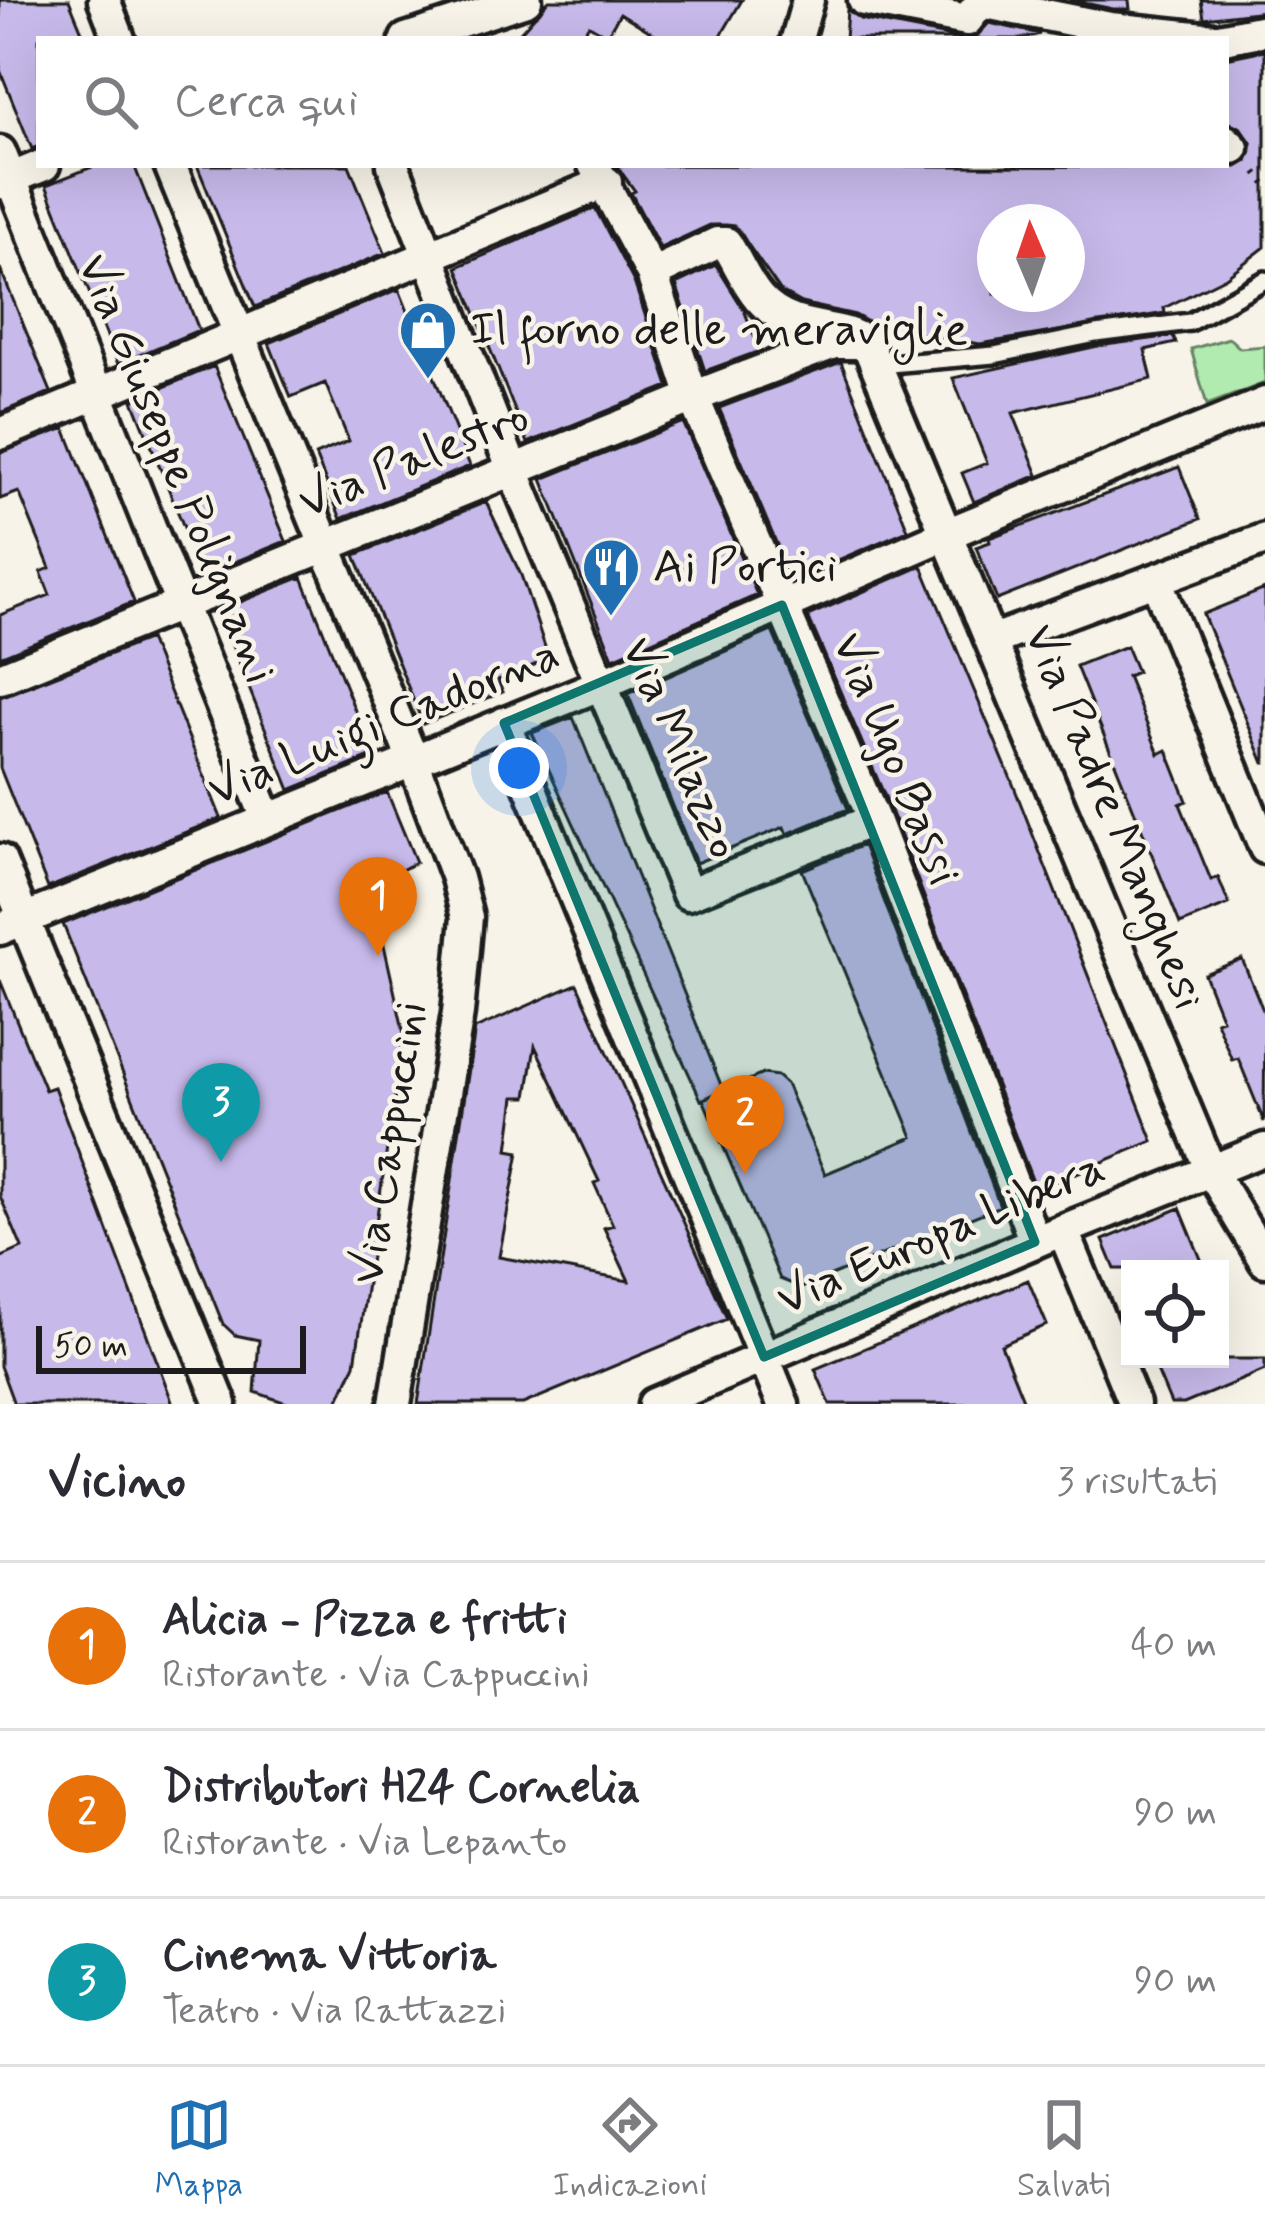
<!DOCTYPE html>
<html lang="it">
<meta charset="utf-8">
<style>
:root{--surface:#fff;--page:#f7f7f7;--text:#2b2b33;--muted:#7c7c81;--line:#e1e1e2;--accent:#1f6fb2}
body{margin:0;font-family:Mynerve,sans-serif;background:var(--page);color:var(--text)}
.controls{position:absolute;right:36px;bottom:36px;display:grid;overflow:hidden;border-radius:0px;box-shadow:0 12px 48px #0002}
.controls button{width:108px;height:108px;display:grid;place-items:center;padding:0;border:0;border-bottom:3px solid var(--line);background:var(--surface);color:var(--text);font:60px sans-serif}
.compass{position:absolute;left:977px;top:204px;width:108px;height:108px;border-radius:50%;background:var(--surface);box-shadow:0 12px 48px #0002;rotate:358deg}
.scale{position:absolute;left:36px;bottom:30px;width:270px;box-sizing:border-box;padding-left:12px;border:6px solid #1c1c1c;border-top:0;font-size:33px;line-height:42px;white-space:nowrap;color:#1c1c1c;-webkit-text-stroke:9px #f7f3e8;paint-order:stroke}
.you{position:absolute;left:519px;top:768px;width:42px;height:42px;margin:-30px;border:9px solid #fff;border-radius:50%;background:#1a73e8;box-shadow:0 0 0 18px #1a73e833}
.badge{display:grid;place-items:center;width:78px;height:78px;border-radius:50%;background:var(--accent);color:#fff;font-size:39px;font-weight:700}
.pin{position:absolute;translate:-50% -99px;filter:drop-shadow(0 3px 6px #0008)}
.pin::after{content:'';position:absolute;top:63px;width:42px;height:36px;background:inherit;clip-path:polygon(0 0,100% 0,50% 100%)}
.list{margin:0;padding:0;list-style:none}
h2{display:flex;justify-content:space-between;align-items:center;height:156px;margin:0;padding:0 48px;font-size:51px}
h2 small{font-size:39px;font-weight:400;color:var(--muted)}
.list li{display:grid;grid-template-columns:78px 1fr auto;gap:36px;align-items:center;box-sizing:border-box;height:168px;padding:0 48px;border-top:3px solid var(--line)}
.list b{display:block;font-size:45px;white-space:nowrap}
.list p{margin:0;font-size:39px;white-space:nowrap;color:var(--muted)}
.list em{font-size:39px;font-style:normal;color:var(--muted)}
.icon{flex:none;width:66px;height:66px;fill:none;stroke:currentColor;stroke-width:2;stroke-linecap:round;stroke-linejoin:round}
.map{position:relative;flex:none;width:1265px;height:1404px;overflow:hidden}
.search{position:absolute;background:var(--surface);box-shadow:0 12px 48px #0002;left:36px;right:36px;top:36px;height:132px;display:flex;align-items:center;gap:30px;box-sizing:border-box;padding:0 42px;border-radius:0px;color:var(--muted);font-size:45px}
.sheet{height:660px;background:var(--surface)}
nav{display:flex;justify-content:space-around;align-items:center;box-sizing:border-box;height:168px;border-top:3px solid var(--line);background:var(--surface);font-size:33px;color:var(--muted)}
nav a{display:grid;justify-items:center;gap:6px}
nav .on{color:var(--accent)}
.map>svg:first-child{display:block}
</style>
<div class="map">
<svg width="1265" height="1404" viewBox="0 0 1265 1404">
<rect width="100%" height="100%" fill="#f7f3e8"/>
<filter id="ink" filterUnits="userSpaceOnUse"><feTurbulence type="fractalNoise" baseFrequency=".00833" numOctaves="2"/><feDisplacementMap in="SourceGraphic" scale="24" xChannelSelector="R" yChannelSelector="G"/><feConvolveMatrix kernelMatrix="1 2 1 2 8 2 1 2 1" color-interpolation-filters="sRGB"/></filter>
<g filter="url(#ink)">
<path fill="#b2ebaf" stroke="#678466" stroke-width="3" d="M1229,338L1240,348L1265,346V383L1207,405L1191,349Z"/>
<path fill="#c7b9ea" stroke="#1c1c1c" stroke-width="3" fill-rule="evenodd" d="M0,0H69L85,39H39V146L32,149L0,70Z
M549,0H742L719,39H662L620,13L607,35L589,25L579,39H514Z
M1070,0H1129L1130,9H1113Z
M1201,0H1265V11L1204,18Z
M847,9L860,19L963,39H845Z
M989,23L1040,34L1021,39H967L975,38Z
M1265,50V247L1226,277L1164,308L1165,313L980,344L877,327L855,315L801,303L781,292L735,226L710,225L660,248L631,193L635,191L616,165L1237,167L1247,161L1252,144L1240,127L1226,122V58ZM995,222H1067V294H995Z
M97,165H134L199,330L118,364L46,185Z
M197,165H349L385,253L255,307Z
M595,208L634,282L669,386L528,443L457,267Z
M716,265L744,310L760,351L705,371L676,284Z
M0,268L51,392L0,413Z
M399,289L470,466L341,519L315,455L349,441L325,383L291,397L269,343Z
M1173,336L1176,343L1145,350L1152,379L1013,413L1038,475L974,502L962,473L987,463L953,378L1098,346Z
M841,362L908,530L792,580L719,408Z
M214,366L286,541L203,575L133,400Z
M683,422L757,595L613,658L542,479Z
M65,428L134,602L0,657V615L50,595L41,572L50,568L19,492L0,499V453Z
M1179,467L1200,519L997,600L976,547L990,542L989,538Z
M486,502L521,575L549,659L498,680L503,692L423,724L355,555Z
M922,566L1011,779L1153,1141L1036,1190L892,813L808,616Z
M302,577L373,756L290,790L218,611Z
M1265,589V763H1264L1203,614Z
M772,631L848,809L787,834L784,827L696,863L628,694Z
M149,639L221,818L48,888L0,768V697Z
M1126,646L1137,672L1127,676L1159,754L1167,750L1187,801L1180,804L1211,880L1218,877L1229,904L1180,924L1076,666Z
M573,717L723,1090L701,1100L532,733Z
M387,792L416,862L371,887L404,1034L355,1364L337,1404H289L255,1392L259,1340L235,1335L223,1324L63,924Z
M863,845L1000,1206L802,1288L780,1279L703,1099L763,1074L777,1076L786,1084L825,1174L913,1137L802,870Z
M1242,959L1265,1015L1264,1122L1238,1058L1232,1060L1216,1021L1222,1019L1204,974Z
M0,980L45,1090L54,1087L173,1404H14L0,1366V1258L22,1248L0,1196Z
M577,984L727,1319L523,1404H418L475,1029ZM535,1046L599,1181L594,1183L613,1225L604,1228L629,1281L499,1257L519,1152L508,1150L515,1097H527Z
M1180,1208L1205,1269H1115L1103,1240Z
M1028,1280L1047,1325L1001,1345L1025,1404H830L815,1369Z
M1152,1359H1265V1370L1184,1404H1171Z"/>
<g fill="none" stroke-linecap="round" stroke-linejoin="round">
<defs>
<path id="lane" d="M878,365L994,355L1096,334L1190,322L1265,280"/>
<path id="street" d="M104,0L119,39
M864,0L967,20L981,2L1110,28L1214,39
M406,39L526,0
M797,39L808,0
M1219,39L1265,30
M1226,141L1233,148
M0,152L267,819
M170,165L413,760L457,878L467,917L458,1013L395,1404
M393,165L512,468L688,894L874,820
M594,165L652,274L693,397L874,820L1035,1242
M0,183L44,165
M652,274L717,243H726C746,275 753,307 794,321C820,330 844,327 867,343L1211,1171L1265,1261
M0,434L606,182
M1156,580L1265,848
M993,640L1265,539
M0,678L693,397L834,343H861
M504,723L783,1404
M0,860L221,1404
M0,929L604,683L949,533L1265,403
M1063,1230L1134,1404
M654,1404L1063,1230L1265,1149"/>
</defs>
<use href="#lane" stroke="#1c1c1c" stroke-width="24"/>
<use href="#street" stroke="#1c1c1c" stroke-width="39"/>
<path stroke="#1c1c1c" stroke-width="6" stroke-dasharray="3 9" stroke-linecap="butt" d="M1256,172L1265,184"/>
<use href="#lane" stroke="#f7f3e8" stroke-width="15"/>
<use href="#street" stroke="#f7f3e8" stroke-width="30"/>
</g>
</g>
<path fill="#0f766e" fill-opacity="0.2" stroke="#0f766e" stroke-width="9" stroke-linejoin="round" d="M782,605L1035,1242L764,1357L504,723Z"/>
<defs>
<symbol id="shop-pin" viewBox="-11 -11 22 30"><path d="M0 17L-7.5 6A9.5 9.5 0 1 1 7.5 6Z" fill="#1f6fb2" stroke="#f7f3e8"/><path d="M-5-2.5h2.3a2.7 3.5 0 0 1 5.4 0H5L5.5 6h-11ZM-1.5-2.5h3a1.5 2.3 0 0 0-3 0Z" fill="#fff"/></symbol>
<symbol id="restaurant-pin" viewBox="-11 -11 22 30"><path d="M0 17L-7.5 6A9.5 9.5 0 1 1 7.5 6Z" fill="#1f6fb2" stroke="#f7f3e8"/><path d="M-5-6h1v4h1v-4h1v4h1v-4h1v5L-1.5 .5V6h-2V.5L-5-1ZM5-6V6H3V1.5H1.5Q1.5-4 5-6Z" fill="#fff"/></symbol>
</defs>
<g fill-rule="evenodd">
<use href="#shop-pin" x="395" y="297" width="66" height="90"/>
<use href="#restaurant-pin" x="578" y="534" width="66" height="90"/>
</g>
<g text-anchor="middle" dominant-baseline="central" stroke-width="9" stroke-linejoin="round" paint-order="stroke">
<g font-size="48" fill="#1c1c1c" stroke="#f7f3e8" text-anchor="start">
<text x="470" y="330">Il forno delle meraviglie</text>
<text x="653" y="567">Ai Portici</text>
</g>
<g font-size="48" fill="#1c1c1c" stroke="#f7f3e8">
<text transform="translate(414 460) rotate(-22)">Via Palestro</text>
<text transform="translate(176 469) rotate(68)">Via Giuseppe Polignani</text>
<text transform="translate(384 723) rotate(-22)">Via Luigi Cadorna</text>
<text transform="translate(680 748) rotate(67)">Via Milazzo</text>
<text transform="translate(895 759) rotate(68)">Via Ugo Bassi</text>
<text transform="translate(1114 817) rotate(68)">Via Padre Manghesi</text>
<text transform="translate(390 1143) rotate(-81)">Via Cappuccini</text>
<text transform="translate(941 1234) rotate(-23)">Via Europa Libera</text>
</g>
</g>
</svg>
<div class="controls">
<button><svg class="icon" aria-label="locate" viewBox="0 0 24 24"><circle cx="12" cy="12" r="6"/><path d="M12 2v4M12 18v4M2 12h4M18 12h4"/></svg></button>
</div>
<svg class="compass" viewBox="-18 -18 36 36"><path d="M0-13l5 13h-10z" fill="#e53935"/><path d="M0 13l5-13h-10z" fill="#7c7c81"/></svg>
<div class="scale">50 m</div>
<div class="you"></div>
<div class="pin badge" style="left:378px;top:956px;background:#e8710a">1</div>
<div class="pin badge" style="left:745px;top:1174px;background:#e8710a">2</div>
<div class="pin badge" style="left:221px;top:1162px;background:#0f9aa8">3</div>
<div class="search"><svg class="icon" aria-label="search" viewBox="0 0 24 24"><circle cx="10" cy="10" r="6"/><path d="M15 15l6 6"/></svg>Cerca qui</div>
</div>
<section class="sheet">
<h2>Vicino<small>3 risultati</small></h2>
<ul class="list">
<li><span class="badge" style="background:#e8710a">1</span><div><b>Alicia - Pizza e fritti</b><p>Ristorante · Via Cappuccini</p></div><em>40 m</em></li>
<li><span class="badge" style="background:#e8710a">2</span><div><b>Distributori H24 Cornelia</b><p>Ristorante · Via Lepanto</p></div><em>90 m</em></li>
<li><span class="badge" style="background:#0f9aa8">3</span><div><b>Cinema Vittoria</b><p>Teatro · Via Rattazzi</p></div><em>90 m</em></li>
</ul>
</section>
<nav>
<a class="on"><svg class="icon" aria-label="map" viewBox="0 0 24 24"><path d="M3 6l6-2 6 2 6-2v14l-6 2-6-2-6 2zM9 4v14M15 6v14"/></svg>Mappa</a>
<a><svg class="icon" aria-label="directions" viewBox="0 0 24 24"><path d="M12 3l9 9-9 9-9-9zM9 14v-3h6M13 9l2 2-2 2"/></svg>Indicazioni</a>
<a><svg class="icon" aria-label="saved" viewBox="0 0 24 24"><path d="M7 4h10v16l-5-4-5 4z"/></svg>Salvati</a>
</nav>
